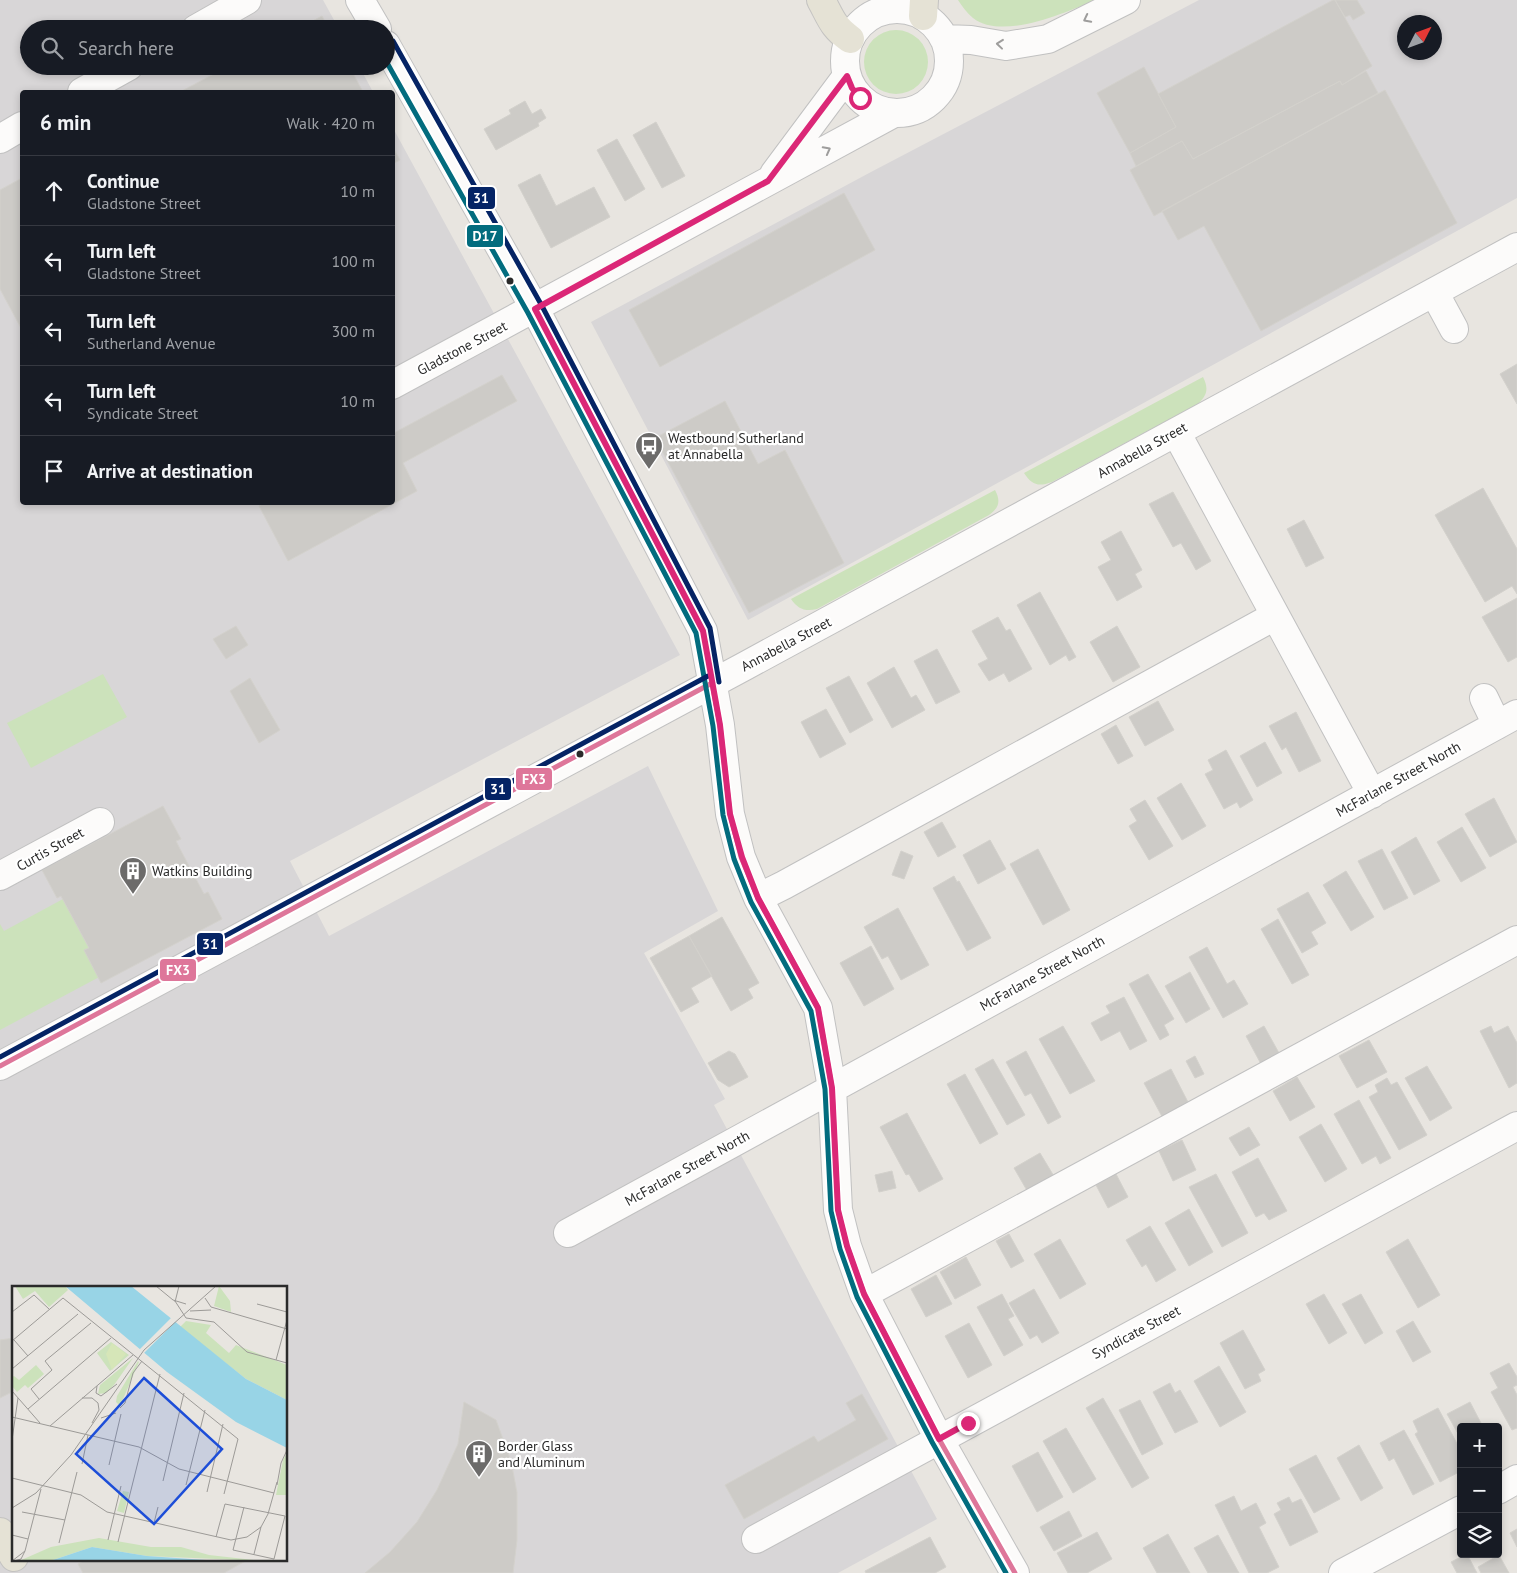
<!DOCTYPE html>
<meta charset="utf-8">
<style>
:root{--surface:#171b24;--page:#242831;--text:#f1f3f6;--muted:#9ea1a6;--line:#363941}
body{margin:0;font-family:"PT Sans",sans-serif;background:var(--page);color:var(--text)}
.controls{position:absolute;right:15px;bottom:15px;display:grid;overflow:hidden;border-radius:5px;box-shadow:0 2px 8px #0003}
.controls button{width:45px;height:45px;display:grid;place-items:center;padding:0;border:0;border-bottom:1px solid var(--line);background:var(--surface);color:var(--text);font:25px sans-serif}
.compass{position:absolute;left:1397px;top:15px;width:45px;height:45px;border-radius:50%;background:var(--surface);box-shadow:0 2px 8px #0003;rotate:48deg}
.stop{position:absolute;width:15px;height:15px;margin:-11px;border:4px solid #db2777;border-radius:50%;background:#fff}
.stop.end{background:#db2777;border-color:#fff;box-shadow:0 1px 5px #0008}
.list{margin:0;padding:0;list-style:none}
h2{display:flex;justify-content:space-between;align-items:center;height:65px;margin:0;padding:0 20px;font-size:21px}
h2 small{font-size:16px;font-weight:400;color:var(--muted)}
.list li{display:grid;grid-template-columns:32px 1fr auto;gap:15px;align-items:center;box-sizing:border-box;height:70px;padding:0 20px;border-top:1px solid var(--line)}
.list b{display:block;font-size:19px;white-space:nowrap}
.list p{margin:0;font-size:16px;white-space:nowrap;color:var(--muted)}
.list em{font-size:16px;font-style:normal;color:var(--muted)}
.icon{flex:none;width:28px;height:28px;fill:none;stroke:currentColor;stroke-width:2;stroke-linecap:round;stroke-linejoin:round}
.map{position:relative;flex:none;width:1517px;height:1573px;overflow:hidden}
.search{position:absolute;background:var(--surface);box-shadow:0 2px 8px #0003;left:20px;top:20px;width:375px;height:55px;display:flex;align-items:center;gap:12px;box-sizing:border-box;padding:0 18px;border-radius:28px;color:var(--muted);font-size:19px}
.panel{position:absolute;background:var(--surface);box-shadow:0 2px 8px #0003;left:20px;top:90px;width:375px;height:415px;border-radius:5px}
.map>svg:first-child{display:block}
</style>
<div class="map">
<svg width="1517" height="1573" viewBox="0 0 1517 1573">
<rect width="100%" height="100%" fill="#e8e5e0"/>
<path fill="#d8d6d7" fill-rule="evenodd" d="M0,0H323L339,29H29V66H359L373,92H22V502H392L393,128L680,655L290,861L329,936L648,766L718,911L644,953L725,1099L714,1105L937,1519L838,1573H0ZM14,1287H286V1559H14Z
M1199,0H1517V198L748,620L591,322L871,172ZM1404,22H1434V52H1404Z"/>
<path fill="#cce2bb" d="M958,0H1096C1066,12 1003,41 973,18C967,13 962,6 958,0Z
M864 62a32 32 0 1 1 64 0a32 32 0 1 1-64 0Z
M1203,377C1209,389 1207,395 1198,404L1052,482C1038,487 1032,485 1024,473Z
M995,490C1001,501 999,508 989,515L817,609C805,612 798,609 791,599Z
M103,674L127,717L31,768L7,723Z
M63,899L103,975L0,1030V924L4,931Z"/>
<path fill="#cdcbc7" stroke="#d3d1cc" d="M1333,0H1335L1372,66L1342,85L1340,81L1193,159L1182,141L1136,166L1130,153L1176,127L1158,94Z
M1335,0H1357L1365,13L1353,20L1350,15L1345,17Z
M322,16L329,29H298Z
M229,66H349L363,92H180Z
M1144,67L1176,127L1130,153L1097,93Z
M1366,71L1378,93L1154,216L1130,170L1182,141L1193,159L1340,81L1342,85Z
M1385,90L1457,223L1261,331L1204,226L1178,240L1162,211Z
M525,101L532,114L541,109L546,118L538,123L539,126L496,150L484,129L511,114L509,110Z
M656,122L685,176L662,188L633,135Z
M617,139L645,189L625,201L597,150Z
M392,146L400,160L392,164Z
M540,174L556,206L594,187L610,217L551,248L518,185Z
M22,178V330L0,289V190Z
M844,193L875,250L660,367L629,310Z
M1517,364V404L1500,374Z
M502,375L517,401L403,463L417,491L288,561L259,506L266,502H392V434Z
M725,401L758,464L785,450L844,563L749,613L655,438Z
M1483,488L1517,549V594L1512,586L1485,602L1435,515Z
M1173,492L1211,561L1196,570L1181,543L1173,547L1149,504Z
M1304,520L1324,558L1306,567L1287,529Z
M1121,531L1142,570L1135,574L1142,587L1117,601L1098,567L1111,560L1101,542Z
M1040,592L1076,657L1069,661L1066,655L1050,665L1017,605Z
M1517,598V657L1508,662L1482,617Z
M998,617L1006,631L1010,629L1032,669L1009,682L1004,673L989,681L978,664L988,659L972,631Z
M236,626L248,645L226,659L213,639Z
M1117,626L1140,667L1113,682L1090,642Z
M937,649L960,692L936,704L914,661Z
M894,667L911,698L916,695L925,710L892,728L867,683Z
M849,676L873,720L850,733L826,688Z
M250,678L280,730L259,743L230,691Z
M1158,701L1174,730L1145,746L1129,717Z
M826,709L846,744L820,758L801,722Z
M1296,712L1321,761L1299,772L1286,747L1282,750L1269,726Z
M1116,725L1133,756L1118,764L1101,734Z
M1265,742L1282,773L1257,787L1240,756Z
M1226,750L1253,800L1240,808L1237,802L1224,809L1205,774L1213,770L1208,760Z
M1181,783L1206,826L1182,840L1157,798Z
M1494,798L1517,842L1490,857L1465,814Z
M1145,800L1173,846L1149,860L1129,826L1137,821L1130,809Z
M163,806L181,839L176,841L180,849L204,894L208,892L222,919L101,983L84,950L89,948L61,896L57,898L42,870Z
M942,822L956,847L938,857L924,832Z
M1462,827L1486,868L1461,882L1437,842Z
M1416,837L1440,881L1414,895L1391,852Z
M990,840L1006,869L978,884L963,855Z
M1038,849L1070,910L1043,925L1010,864Z
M1382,849L1408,898L1384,910L1358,861Z
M901,851L913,856L904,879L892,875Z
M1346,871L1374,917L1351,931L1323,885Z
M954,876L957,882L959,881L991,938L967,951L933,888Z
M1308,892L1326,923L1311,932L1318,944L1302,953L1277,909Z
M898,908L929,965L901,980L888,956L882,959L864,927Z
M722,917L759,983L748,989L753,998L731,1011L689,936Z
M1278,919L1309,975L1292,984L1261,929Z
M689,936L712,976L691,988L699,1002L681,1012L650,958Z
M871,946L894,989L864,1006L840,963Z
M1207,947L1227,984L1234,980L1248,1004L1223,1018L1189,957Z
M1190,972L1210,1009L1186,1023L1165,986Z
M1148,974L1174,1019L1164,1025L1169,1035L1160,1040L1129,984Z
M1124,997L1147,1041L1130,1050L1120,1031L1101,1041L1091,1023L1110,1013L1106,1006Z
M1063,1026L1095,1081L1070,1094L1039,1039Z
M1264,1026L1279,1053L1261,1064L1246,1036Z
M1491,1026L1494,1033L1508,1026L1517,1043V1083L1509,1088L1480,1031Z
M1369,1040L1387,1072L1357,1088L1339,1056Z
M729,1051L735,1054L748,1077L729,1087L718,1080L708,1063Z
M1026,1051L1061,1117L1048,1124L1031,1093L1025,1096L1006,1062Z
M1195,1056L1204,1074L1195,1078L1186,1061Z
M993,1059L1025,1115L1007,1125L975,1069Z
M1427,1066L1452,1108L1430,1121L1405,1078Z
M1171,1069L1191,1108L1165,1122L1144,1083Z
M965,1074L998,1134L980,1144L947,1084Z
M1297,1077L1315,1107L1290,1121L1273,1091Z
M1387,1078L1391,1085L1397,1082L1427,1135L1399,1150L1369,1097L1378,1092L1375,1085Z
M1359,1100L1391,1158L1380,1164L1376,1156L1362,1164L1334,1114Z
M907,1113L943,1179L919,1192L909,1174L906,1175L880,1127Z
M1321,1124L1347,1169L1325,1182L1299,1137Z
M1249,1127L1260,1145L1240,1156L1229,1138Z
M1182,1140L1196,1170L1173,1181L1159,1151Z
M1040,1153L1055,1178L1029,1194L1014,1168Z
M1258,1158L1287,1211L1269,1220L1264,1213L1256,1217L1232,1172Z
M892,1171L896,1188L879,1192L875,1175Z
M1116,1174L1128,1197L1108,1208L1096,1185Z
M1216,1174L1248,1233L1222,1247L1189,1187Z
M1189,1209L1213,1252L1189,1266L1165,1223Z
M1150,1226L1176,1270L1156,1282L1146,1264L1142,1267L1126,1240Z
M1009,1234L1024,1261L1011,1268L996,1241Z
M1060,1239L1086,1284L1060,1299L1034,1254Z
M1408,1239L1440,1295L1418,1308L1386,1252Z
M966,1257L981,1285L955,1299L940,1272Z
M936,1275L952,1304L926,1317L911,1289Z
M1034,1289L1059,1333L1042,1343L1037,1335L1030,1339L1009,1303Z
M1002,1294L1014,1316L1008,1319L1023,1345L1004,1356L977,1307Z
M1324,1294L1347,1333L1329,1344L1306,1304Z
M1361,1294L1383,1333L1365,1344L1342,1304Z
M1413,1321L1431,1352L1413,1362L1396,1331Z
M969,1323L992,1365L968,1378L945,1336Z
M1243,1330L1265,1370L1258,1374L1261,1381L1245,1389L1220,1343Z
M14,1338V1391L0,1398V1340Z
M1509,1363L1517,1377V1385L1513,1387L1517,1395V1428L1512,1430L1491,1392L1498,1388L1490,1373Z
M1219,1366L1246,1412L1220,1427L1194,1381Z
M1170,1383L1175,1393L1180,1390L1198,1422L1175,1433L1153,1392Z
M862,1394L888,1439L744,1519L725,1485L814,1436L818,1442L856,1420L846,1403Z
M1103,1398L1149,1478L1132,1488L1086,1408Z
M1140,1400L1163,1444L1142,1455L1119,1410Z
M464,1402L496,1420L511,1461L517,1493V1540L513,1573H365L390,1552L417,1522L437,1490L458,1444Z
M1470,1402L1483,1427H1461V1439L1447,1414Z
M1438,1408L1461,1451V1471L1440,1482L1415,1434L1418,1432L1413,1421Z
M1066,1428L1096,1479L1073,1493L1043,1441Z
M1404,1430L1434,1484L1413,1495L1394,1458L1389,1461L1380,1443Z
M1359,1445L1383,1488L1361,1501L1337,1458Z
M1038,1452L1063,1497L1037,1512L1012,1466Z
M1316,1455L1340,1499L1314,1513L1289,1469Z
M1234,1496L1241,1511L1256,1503L1266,1523L1259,1527L1279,1567L1267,1573H1249L1215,1505Z
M1289,1497L1292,1503L1301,1499L1318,1532L1290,1546L1274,1514L1281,1510L1277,1503Z
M1069,1511L1082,1536L1054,1551L1040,1527Z
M1517,1529V1547L1510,1533Z
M1097,1532L1112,1559L1087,1573H1068L1057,1553Z
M1168,1534L1190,1573H1157L1143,1548Z
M1218,1535L1239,1573H1208L1194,1548Z
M930,1537L946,1567L935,1573H866L865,1571Z
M1467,1554L1477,1573H1457L1451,1562Z
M1499,1555L1509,1573H1481L1478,1567Z
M87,1559H249L224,1573H83L78,1564Z"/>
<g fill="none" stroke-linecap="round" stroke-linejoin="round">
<defs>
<path id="minor" d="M360,0L377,29
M845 61a52 52 0 1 1 104 0a52 52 0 1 1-104 0Z
M196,29L247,0
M944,39L971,40L1006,46L1048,39L1126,0
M386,45L535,309L703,631L720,725L730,814L741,857L758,898L818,1008L832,1088L838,1210L847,1246L864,1294L939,1439L1015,1573
M82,92L129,66
M0,139L22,126
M774,174L847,76
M1434,292L1454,329
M392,385L894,113
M1176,432L1372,794
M1484,698L1497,725
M0,876L100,822
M758,898L784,885L1275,616
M0,1066L745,666L1517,247
M568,1233L1517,714
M864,1294L1517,940
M1498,1490L1517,1479
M756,1539L1517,1126
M1343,1573L1461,1510"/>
<path id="major" d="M821,0C831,18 832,26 850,39
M923,16L924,0
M0,1532L14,1557"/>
</defs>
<use href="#minor" stroke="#c1c1c1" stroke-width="30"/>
<use href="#major" stroke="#c4c3c1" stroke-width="30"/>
<use href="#minor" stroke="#fcfbfa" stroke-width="28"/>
<use href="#major" stroke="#e5e2d5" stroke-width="28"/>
<defs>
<path id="bus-1" d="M712,683L720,725L730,814L741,857L758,898L818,1008L832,1088L838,1210L847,1246L864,1294L939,1439L1015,1573
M0,1066L712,683"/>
<path id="bus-2" d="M386,61L528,313L696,633L713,726L723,815L734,859L751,902L811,1011L825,1089L831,1211L840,1249L857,1297L932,1442L1006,1573"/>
<path id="bus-3" d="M393,41L542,306L710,628L719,682
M0,1057L708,676"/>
</defs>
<use href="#bus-1" stroke="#fff" stroke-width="9"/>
<use href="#bus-2" stroke="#fff" stroke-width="9"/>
<use href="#bus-3" stroke="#fff" stroke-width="9"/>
<use href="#bus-1" stroke="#de769a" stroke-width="5"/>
<use href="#bus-2" stroke="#026c7e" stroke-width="5"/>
<use href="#bus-3" stroke="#052465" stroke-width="5"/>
</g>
<defs><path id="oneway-chevron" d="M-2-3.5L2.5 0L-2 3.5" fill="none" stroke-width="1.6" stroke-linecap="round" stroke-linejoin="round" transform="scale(1.25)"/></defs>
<g stroke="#9e9d9c">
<use href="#oneway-chevron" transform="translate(1087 19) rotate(153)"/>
<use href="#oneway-chevron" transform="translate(1000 44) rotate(-174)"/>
<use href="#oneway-chevron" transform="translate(827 150) rotate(-28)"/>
</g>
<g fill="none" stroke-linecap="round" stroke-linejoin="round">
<path stroke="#db2777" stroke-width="6" d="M860,98L852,88L847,76L768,181L535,309L703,631L720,725L730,814L742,857L758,898L818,1008L832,1088L838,1210L847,1246L864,1294L939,1439L968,1423"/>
</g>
<defs>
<symbol id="bus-pin" viewBox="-11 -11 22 30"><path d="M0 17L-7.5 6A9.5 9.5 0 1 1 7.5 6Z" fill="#6c6b6a" stroke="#fff"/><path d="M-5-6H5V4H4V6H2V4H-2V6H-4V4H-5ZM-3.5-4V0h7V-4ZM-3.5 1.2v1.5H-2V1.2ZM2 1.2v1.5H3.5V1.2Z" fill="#fff"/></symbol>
<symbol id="building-pin" viewBox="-11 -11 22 30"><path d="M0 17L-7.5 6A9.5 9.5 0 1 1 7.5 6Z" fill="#6c6b6a" stroke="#fff"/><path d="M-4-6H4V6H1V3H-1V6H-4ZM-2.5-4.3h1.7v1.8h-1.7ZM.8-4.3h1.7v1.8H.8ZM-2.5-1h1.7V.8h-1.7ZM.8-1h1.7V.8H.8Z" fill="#fff"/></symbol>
</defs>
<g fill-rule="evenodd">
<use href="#bus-pin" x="633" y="430" width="32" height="43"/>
<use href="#building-pin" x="117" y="855" width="32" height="43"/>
<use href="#building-pin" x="463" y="1438" width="32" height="43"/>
</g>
<g fill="#2a2a2a" stroke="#fff" stroke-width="2">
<circle cx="510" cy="281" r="4.5"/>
<circle cx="580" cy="754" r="4.5"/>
</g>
<g text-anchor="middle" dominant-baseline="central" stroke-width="4.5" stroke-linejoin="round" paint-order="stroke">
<g font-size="14" fill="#2a2a2a" stroke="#fff">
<text transform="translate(462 348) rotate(-28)">Gladstone Street</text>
<text transform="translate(1142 450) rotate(-29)">Annabella Street</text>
<text transform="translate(786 644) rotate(-28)">Annabella Street</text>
<text transform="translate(1398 779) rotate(-29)">McFarlane Street North</text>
<text transform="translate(50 849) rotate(-29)">Curtis Street</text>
<text transform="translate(1042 973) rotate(-29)">McFarlane Street North</text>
<text transform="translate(687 1168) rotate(-29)">McFarlane Street North</text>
<text transform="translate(1136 1332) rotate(-28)">Syndicate Street</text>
</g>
<g font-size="14" fill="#2a2a2a" stroke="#fff" text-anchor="start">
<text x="668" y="438">Westbound Sutherland<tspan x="668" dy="16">at Annabella</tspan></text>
<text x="152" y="871">Watkins Building</text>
<text x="498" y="1446">Border Glass<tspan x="498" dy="16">and Aluminum</tspan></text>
</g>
</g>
<g transform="translate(12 1286)">
<rect width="275" height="275" fill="#e8e5e0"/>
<path d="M3,0H53L56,4L37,21L23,5L11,13ZM207,0L218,15L219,26L202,20ZM174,35L199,39L194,47L217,67L224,59L275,79V114L234,93L168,41ZM99,56L117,69L98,85L85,67ZM121,72L102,99L94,107L86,108L88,99ZM126,75L127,76L108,120L104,116L105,110ZM24,79L32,88L16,102L13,99L5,106L0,100V91L2,90L7,94ZM275,167V209H264L271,174ZM111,205L117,206L112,227L105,225ZM87,252L139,261H169L197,269L250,275L135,270L80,261L38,275H7L39,261Z" fill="#cce2bb"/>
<path d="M100,57L114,68L100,84L94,68Z" fill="#d6e6b8"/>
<path d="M53,0H119L234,93L275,114V162L224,136L155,86ZM80,261L135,270L209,275H38Z" fill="#98d4e6"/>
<path d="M160,31L164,35L130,69L125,66Z" fill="#e8e5e0"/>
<path fill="none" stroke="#9c9a97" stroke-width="1" d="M144,0L161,14L174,18M193,12L199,21L275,43M163,15L174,32L202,36L235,66L275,77M163,16L167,0M245,18L275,26M178,25L199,24M0,26L22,9L37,23M2,54L16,70M0,55L51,12L226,153L212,208M264,74L275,34M0,83L66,28M85,100L84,107L89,110L105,98M0,105L28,137M70,112H80L86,117L87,124L80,137M27,113L19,103L40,84L33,75L79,37M108,122L113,117L121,87L130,75M16,123L99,52M0,131L127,161L167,183L262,207M89,132L104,127M38,140L121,69M0,154L6,112M70,178L76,149M97,179L109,128M0,192L69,209L95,226L219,254L235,251L249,241L256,228L265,196M151,195L172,107M174,199L193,124M265,199L269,177L275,164M195,206L211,138M232,221L221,264L262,273L273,230M0,222L24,207L59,169L132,64L204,0M10,226L53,234M142,237L146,221M0,249L16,253M204,251L213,218L273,230M96,254L109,200M106,256L148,88M47,257L65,186M242,268L249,241M0,275L13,265M2,275L9,273L13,265L29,203"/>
<path fill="#1d4ed8" fill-opacity="0.15" stroke="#1d4ed8" stroke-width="2.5" d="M132,92L210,163L142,238L64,168Z"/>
<rect width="275" height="275" fill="none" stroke="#2a2a2a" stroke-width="2.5"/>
</g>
<g stroke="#fff" stroke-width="2">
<rect x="467" y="186" width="29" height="24" rx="5" fill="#052465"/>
<rect x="466" y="224" width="38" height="24" rx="5" fill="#026c7e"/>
<rect x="515" y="767" width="38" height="24" rx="5" fill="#de769a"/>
<rect x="484" y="777" width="28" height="24" rx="5" fill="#052465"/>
<rect x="196" y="932" width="28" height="24" rx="5" fill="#052465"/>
<rect x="159" y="958" width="38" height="24" rx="5" fill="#de769a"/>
</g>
<g font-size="14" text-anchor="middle" font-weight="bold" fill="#fff">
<text x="481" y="203">31</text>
<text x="485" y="241">D17</text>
<text x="534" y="784">FX3</text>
<text x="498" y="794">31</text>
<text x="210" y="949">31</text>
<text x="178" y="975">FX3</text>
</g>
</svg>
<div class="controls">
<button>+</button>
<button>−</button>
<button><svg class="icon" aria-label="layers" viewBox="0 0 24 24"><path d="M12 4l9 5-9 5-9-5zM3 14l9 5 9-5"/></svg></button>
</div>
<svg class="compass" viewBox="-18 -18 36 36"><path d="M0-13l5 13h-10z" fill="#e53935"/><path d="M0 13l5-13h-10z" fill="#9ea1a6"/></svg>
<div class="stop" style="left:860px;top:98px"></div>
<div class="stop end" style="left:968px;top:1423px"></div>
<div class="search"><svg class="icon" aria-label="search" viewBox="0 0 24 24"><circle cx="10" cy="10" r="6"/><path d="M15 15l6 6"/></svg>Search here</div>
<section class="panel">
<h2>6 min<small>Walk · 420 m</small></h2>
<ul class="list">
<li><svg class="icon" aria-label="ahead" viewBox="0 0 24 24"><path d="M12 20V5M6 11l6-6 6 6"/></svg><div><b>Continue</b><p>Gladstone Street</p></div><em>10 m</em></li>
<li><svg class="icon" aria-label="left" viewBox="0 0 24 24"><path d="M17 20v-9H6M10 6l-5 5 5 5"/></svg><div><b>Turn left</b><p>Gladstone Street</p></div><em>100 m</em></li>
<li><svg class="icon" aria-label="left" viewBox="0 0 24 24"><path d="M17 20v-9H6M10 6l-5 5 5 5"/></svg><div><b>Turn left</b><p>Sutherland Avenue</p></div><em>300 m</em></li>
<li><svg class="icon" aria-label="left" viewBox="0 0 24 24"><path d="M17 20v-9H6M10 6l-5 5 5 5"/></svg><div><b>Turn left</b><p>Syndicate Street</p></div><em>10 m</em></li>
<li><svg class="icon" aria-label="arrive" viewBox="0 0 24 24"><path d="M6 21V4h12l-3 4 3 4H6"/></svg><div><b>Arrive at destination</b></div></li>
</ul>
</section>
</div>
